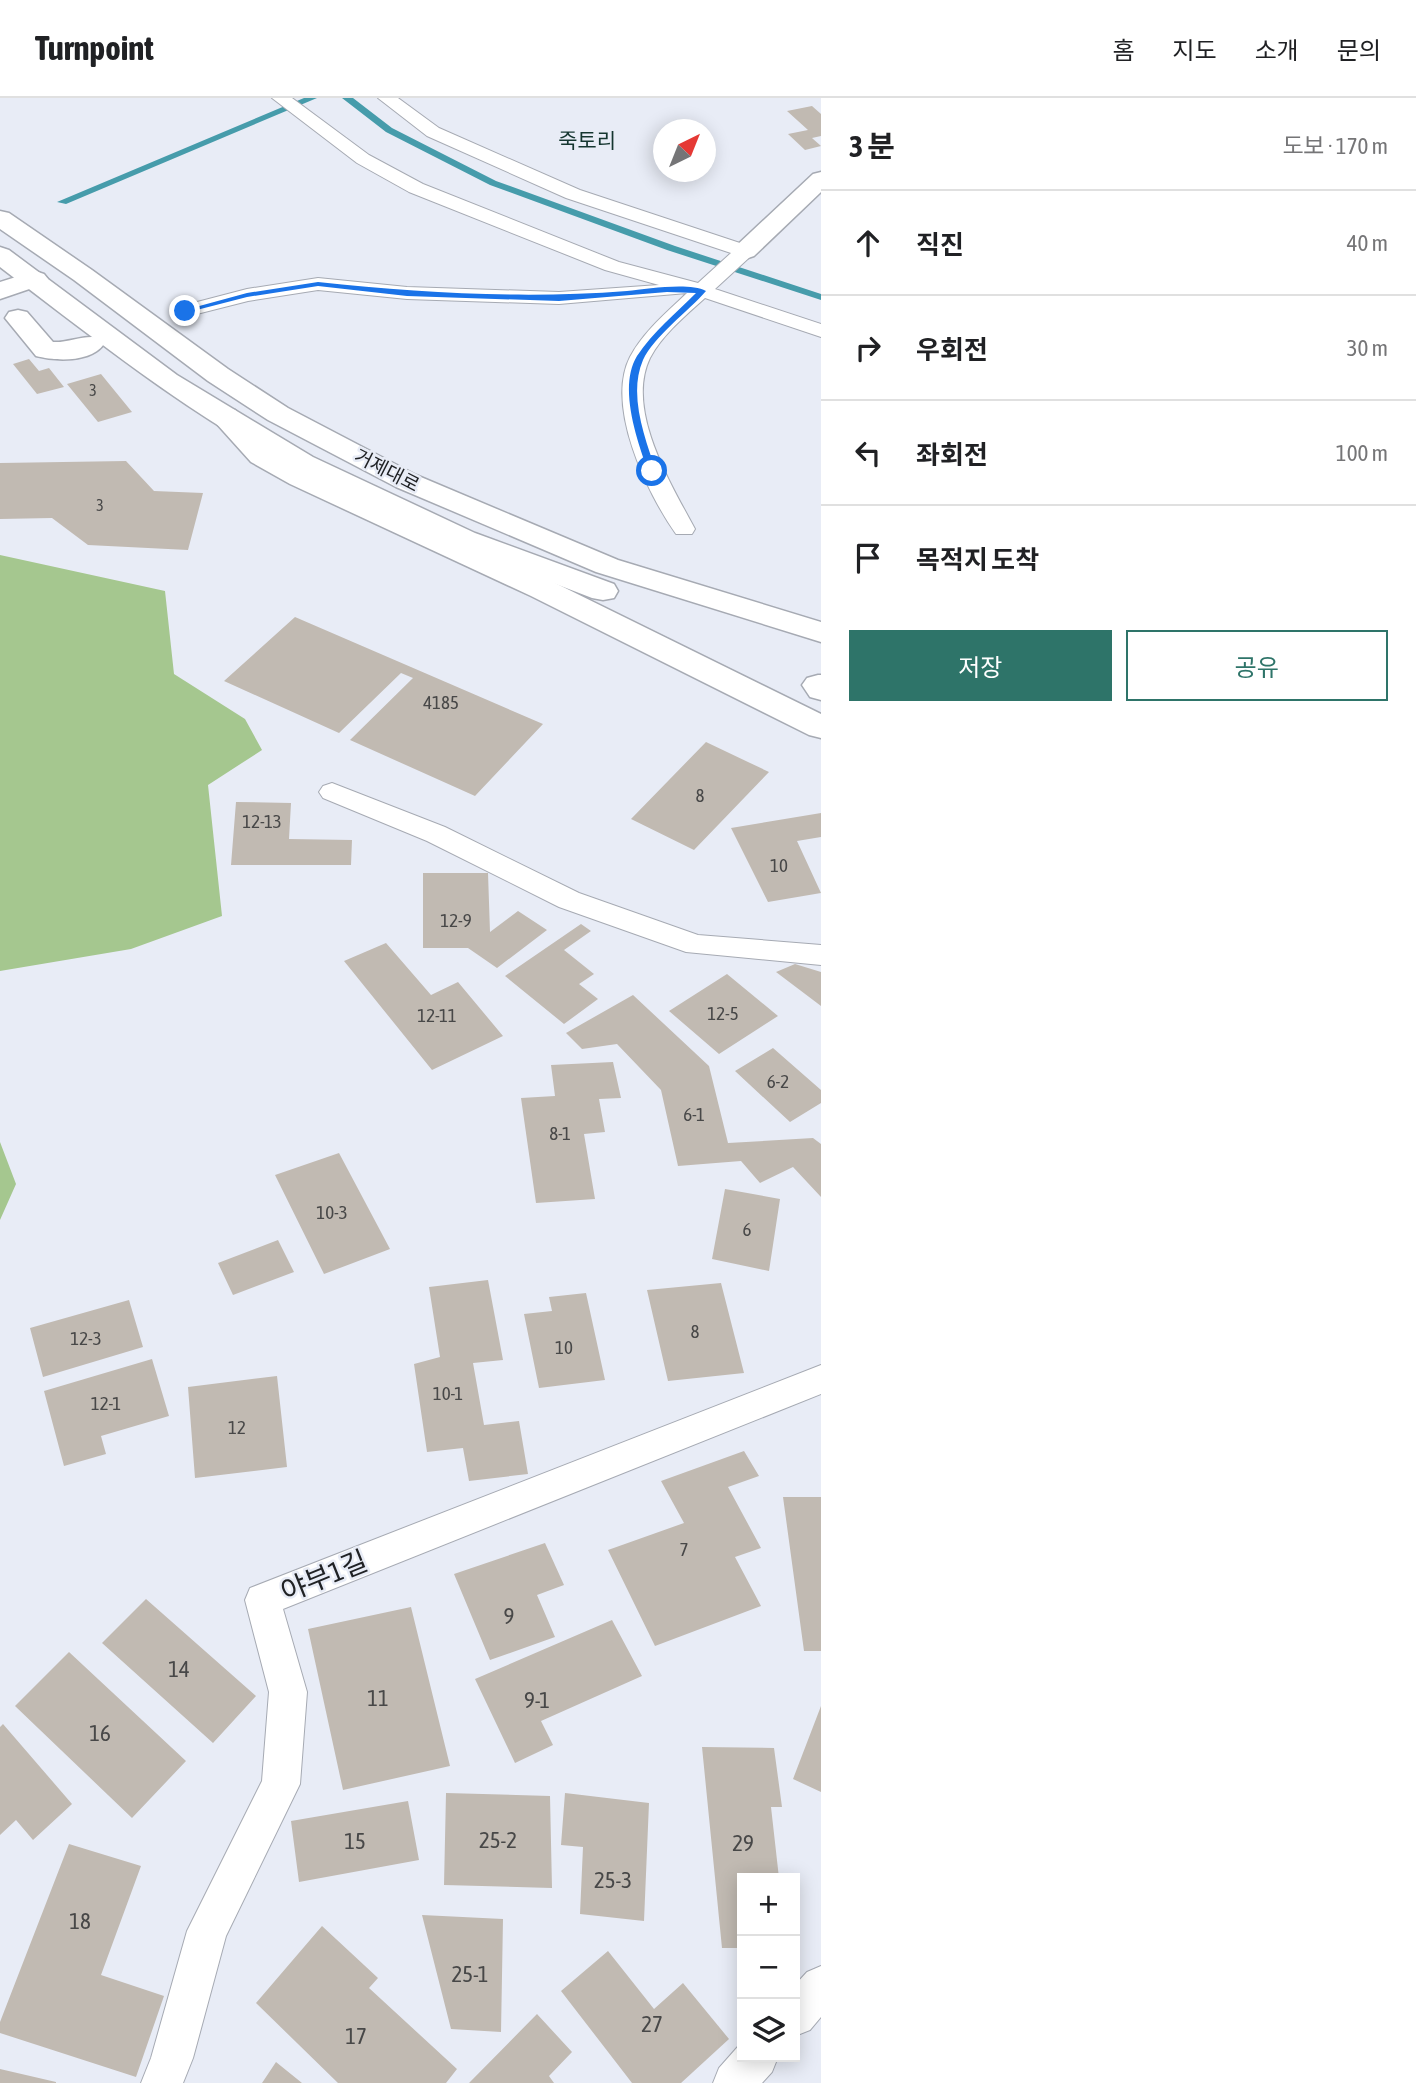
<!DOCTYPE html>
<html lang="ko">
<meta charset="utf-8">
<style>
:root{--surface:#fff;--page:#f6f6f6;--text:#202124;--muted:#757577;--line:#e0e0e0;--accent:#2e7469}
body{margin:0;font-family:"Asap Condensed","Noto Sans KR",sans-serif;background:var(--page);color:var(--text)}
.controls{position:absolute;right:21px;bottom:21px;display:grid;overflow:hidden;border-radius:0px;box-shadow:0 4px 18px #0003}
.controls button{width:63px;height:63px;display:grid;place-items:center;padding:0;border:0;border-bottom:2px solid var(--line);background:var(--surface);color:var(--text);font:35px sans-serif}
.compass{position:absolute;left:653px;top:21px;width:63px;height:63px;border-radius:50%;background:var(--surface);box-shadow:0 4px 18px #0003;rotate:43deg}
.stop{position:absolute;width:21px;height:21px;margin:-16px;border:5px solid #1a73e8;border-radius:50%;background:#fff}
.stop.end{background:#1a73e8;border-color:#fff;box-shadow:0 2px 7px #0008}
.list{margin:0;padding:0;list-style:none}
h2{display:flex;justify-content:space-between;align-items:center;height:91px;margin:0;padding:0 28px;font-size:30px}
h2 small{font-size:23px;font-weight:400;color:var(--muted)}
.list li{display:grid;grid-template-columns:46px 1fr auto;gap:21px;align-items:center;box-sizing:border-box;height:105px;padding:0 28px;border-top:2px solid var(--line)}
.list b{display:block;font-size:26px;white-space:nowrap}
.list em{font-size:23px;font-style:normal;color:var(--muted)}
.actions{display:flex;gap:14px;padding:21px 28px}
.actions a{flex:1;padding:16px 0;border:2px solid var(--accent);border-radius:0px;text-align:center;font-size:24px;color:var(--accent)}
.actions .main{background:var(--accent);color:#fff}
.icon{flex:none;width:38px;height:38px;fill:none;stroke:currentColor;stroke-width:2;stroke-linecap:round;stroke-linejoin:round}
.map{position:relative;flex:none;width:821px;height:1985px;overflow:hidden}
header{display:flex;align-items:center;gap:42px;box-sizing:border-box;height:98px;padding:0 35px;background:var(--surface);border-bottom:2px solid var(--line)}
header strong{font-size:33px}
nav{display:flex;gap:38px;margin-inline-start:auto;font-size:24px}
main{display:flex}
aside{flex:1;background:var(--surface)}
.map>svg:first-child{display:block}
</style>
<header>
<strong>Turnpoint</strong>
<nav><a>홈</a><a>지도</a><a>소개</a><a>문의</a></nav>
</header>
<main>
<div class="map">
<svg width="821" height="1985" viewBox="0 0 821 1985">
<rect width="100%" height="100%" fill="#e8ecf6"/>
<path fill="#a5c78f" d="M0,457L165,493L174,576L245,621L262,652L208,687L222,818L131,851L0,873Z
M0,1044L16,1086L0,1122Z"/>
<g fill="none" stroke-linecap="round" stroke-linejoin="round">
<path fill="#469cab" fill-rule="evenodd" d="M304,0H317L66,106L57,104Z
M342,0H353L392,30L496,83L675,148L821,196V202L667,152L490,87L386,34Z"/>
</g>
<path fill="#c1bab2" d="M812,8L821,16V38L812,40L821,48L805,52L788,36L808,32L787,13Z
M29,261L39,273L49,270L64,289L37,296L13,266Z
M101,276L132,314L98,324L67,286Z
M126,363L154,393L203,395L188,452L88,447L52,420L0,421V365Z
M295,519L543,626L475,698L350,642L413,580L401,575L339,635L224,583Z
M706,644L769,674L694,752L631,721Z
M236,704L291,705L289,741L352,742L351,767H231Z
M821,715V739L797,743L821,795L768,804L731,730Z
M423,775H488L490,834L518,813L547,832L497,870L468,850H423Z
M581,826L591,833L564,852L594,876L579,886L598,901L564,926L505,878Z
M386,845L431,897L458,884L503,938L432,972L344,863Z
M795,866L821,874V908L776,874Z
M727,876L778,918L719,956L669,913Z
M633,897L709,968L728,1045L813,1040L821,1046V1099L793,1069L760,1085L741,1063L678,1068L661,992L617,946L582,951L566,935Z
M773,950L821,992V1005L790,1024L735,973Z
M613,964L621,1000L599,1001L605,1034L584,1036L595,1101L536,1105L521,1000L555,998L551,967Z
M339,1055L390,1151L324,1176L275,1077Z
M725,1091L780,1101L769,1173L712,1161Z
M278,1142L294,1174L233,1197L218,1165Z
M488,1182L503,1262L473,1265L484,1327L519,1323L528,1376L469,1383L463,1350L427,1354L414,1266L440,1259L429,1189Z
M721,1185L744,1275L668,1283L647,1192Z
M586,1195L605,1282L539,1290L524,1216L552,1213L549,1199Z
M129,1202L143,1249L43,1279L30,1230Z
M152,1261L169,1318L101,1338L106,1356L64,1368L44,1293Z
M277,1278L287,1369L195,1380L188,1289Z
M744,1353L759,1378L728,1389L761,1450L735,1459L761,1508L655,1548L608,1452L684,1425L661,1383Z
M783,1399H821V1553H804Z
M545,1445L564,1487L537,1497L555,1539L490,1562L454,1476Z
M146,1501L256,1598L213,1645L102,1545Z
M411,1509L450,1668L343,1692L308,1531Z
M612,1522L642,1578L541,1623L553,1647L515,1665L475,1581Z
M69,1554L186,1663L132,1720L15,1608Z
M821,1608V1694L793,1681Z
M3,1626L72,1706L33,1742L16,1722L0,1737V1629Z
M702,1649L774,1650L782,1709H771L779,1780H742V1850H722Z
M446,1695L550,1698L552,1790L444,1787Z
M565,1695L649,1705L644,1823L580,1816L583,1749L561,1747Z
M408,1703L419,1762L299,1784L291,1723Z
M69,1746L141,1768L101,1877L164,1898L136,1979L0,1935V1924Z
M422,1817L503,1821L501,1934L451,1931Z
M322,1828L378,1880L369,1890L457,1971L446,1985H338L256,1905Z
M608,1853L654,1911L683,1885L729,1941L681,1985H632L561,1893Z
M537,1916L572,1954L549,1978L554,1985H469Z
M276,1964L302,1985H262Z
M0,1971L56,1984V1985H0Z"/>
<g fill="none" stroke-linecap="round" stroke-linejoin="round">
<defs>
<path id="lane" d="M272,0H292L369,57L423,86L619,164L698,185L731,155L566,100L427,38L378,0H398L439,30L580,92L752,149L755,153L752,157L715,191L821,226V239L705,200C686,217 662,237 650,260C625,312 671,386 695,431L692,436H676C647,395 605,308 630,259C643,234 667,214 687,195L559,206L407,201L318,192L248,203L185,219L178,217L175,213L178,209L247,191L318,180L407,189L559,194L659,187L605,172L409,94L357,65Z
M332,685L445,729L579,795L698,837L821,847V867L686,854L559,809L427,743L323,700L319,694L323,688Z
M821,1267V1296L283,1511L307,1594L300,1686L226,1838L193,1960L183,1985H141L151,1960L187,1833L262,1683L269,1594L245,1502L250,1490Z
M821,1868V1919L810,1932L795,1938V1887L807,1874Z
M742,1944V1959H778L772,1974L762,1985H713L719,1970Z"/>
<path id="street" d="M821,74V94L754,158L745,161L736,158L732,153L736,148L813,76Z
M35,173L44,176L48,181L44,186L0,201V184Z
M18,212L27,214L53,244C69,245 85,236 100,240L104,246C91,265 55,263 36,258L5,220L9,214Z
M225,310L235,312L271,352L310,374L553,484L821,616V640L809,637L531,498L290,386L251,364L215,324L211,318L215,312Z
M818,577H821V602L810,599L802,587L807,580Z"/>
<path id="secondary" d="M0,113L9,115L92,172L228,271L288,310L416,377L618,462L821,524V544L596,474L396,389L268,322L208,283L74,182L0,131Z
M0,149L9,152L177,277L313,359L475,435L614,486L618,493L614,500L603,502L592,500C491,461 390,422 294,371C188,316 95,241 0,169Z"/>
</defs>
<use href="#lane" stroke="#a6aab3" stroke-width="2"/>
<use href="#street" stroke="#a6aab3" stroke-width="3"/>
<use href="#secondary" stroke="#a6aab3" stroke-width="3"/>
<use href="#lane" fill="#fff" fill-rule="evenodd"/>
<use href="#street" fill="#fff" fill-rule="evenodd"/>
<use href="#secondary" fill="#fff" fill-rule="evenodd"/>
</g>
<path fill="#1a73e8" d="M318,184C421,195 524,201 627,193C647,191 689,184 706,193C689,213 654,238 643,262C628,297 645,340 656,373L652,376L648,373C637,342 618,289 637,258C653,234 676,215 696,195L667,194L559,203L407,198L318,188L247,199L185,215L181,213L247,195Z"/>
<g text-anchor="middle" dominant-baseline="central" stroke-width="5" stroke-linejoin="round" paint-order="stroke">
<g font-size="16" fill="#484848">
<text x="93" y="292">3</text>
<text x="100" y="407">3</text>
</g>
<g font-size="19" fill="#202225" stroke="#e8ecf6">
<text transform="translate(387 372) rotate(27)">거제대로</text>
</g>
<g font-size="19" fill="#484848">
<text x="441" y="604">4185</text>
<text x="700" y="697">8</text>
<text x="262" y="723">12-13</text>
<text x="779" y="767">10</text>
<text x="456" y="822">12-9</text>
<text x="723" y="915">12-5</text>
<text x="437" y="917">12-11</text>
<text x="778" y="983">6-2</text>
<text x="694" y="1016">6-1</text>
<text x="560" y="1035">8-1</text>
<text x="332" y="1114">10-3</text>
<text x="747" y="1131">6</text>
<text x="695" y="1233">8</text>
<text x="86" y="1240">12-3</text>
<text x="564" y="1249">10</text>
<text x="448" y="1295">10-1</text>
<text x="106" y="1305">12-1</text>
<text x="237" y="1329">12</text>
<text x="684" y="1451">7</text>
</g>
<g font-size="21" fill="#153630" stroke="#e8ecf6">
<text x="587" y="42">죽토리</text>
</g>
<g font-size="23" fill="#484848">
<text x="509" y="1518">9</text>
<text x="179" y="1571">14</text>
<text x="378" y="1600">11</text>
<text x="537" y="1602">9-1</text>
<text x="100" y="1635">16</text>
<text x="498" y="1742">25-2</text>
<text x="355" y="1743">15</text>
<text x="743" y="1745">29</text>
<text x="613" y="1782">25-3</text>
<text x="80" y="1823">18</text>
<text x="470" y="1876">25-1</text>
<text x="652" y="1926">27</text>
<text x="356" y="1938">17</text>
</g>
<g font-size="28" fill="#202225" stroke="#e8ecf6">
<text transform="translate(324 1478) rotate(-22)">야부1길</text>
</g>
</g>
</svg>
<div class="controls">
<button>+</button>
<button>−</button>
<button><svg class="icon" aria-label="layers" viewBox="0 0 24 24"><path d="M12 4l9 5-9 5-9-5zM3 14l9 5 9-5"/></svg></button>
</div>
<svg class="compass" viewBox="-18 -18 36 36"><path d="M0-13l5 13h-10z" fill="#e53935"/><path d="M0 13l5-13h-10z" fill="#757577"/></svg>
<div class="stop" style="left:652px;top:373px"></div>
<div class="stop end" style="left:185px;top:213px"></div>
</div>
<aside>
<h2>3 분<small>도보 · 170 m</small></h2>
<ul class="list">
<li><svg class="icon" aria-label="ahead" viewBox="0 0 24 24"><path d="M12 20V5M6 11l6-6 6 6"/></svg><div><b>직진</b></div><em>40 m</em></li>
<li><svg class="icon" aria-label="right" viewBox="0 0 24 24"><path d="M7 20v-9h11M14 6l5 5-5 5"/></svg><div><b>우회전</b></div><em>30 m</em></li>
<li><svg class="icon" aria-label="left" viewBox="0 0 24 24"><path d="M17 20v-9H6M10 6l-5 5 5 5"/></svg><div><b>좌회전</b></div><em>100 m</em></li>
<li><svg class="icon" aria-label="arrive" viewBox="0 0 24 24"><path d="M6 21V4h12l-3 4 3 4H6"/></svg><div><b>목적지 도착</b></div></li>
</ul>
<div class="actions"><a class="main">저장</a><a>공유</a></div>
</aside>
</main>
